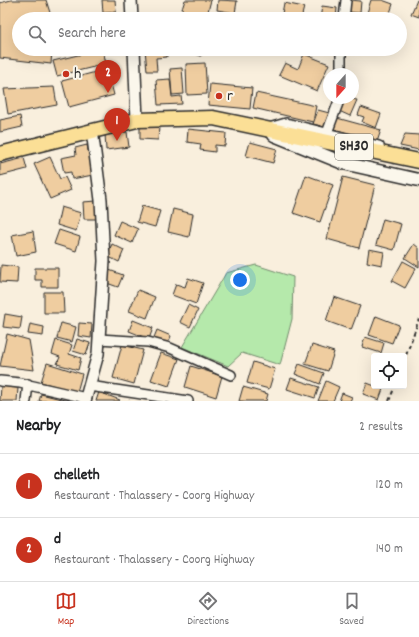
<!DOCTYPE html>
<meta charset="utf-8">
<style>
:root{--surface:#fff;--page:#f2f2f2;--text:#202124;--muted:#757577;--line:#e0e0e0;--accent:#c8321e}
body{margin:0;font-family:Dekko,sans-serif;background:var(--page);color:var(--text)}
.controls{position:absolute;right:12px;bottom:12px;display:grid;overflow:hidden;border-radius:4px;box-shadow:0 4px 16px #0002}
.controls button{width:36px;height:36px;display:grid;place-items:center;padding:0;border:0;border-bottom:1px solid var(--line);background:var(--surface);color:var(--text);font:20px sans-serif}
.compass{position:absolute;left:323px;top:68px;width:36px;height:36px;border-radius:50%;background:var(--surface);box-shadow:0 4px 16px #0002;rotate:201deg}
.you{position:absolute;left:240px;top:280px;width:14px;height:14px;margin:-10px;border:3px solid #fff;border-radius:50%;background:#1a73e8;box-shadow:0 0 0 6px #1a73e833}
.badge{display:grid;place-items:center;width:26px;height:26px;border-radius:50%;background:var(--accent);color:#fff;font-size:13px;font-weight:700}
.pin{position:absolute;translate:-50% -33px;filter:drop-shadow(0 1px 2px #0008)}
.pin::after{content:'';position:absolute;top:21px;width:14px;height:12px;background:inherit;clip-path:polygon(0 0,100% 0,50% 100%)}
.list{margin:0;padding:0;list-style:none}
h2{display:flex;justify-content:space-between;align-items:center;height:52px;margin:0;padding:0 16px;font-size:17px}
h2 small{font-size:13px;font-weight:400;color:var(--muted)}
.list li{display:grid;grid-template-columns:26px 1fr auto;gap:12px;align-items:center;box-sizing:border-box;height:64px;padding:0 16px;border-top:1px solid var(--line)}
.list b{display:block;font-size:15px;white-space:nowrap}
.list p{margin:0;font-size:13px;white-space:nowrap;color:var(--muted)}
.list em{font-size:13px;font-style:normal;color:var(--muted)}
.icon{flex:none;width:22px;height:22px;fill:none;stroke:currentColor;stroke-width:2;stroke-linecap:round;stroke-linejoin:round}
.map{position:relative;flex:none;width:419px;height:401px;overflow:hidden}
.search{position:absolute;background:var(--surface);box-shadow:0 4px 16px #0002;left:12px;right:12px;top:12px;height:44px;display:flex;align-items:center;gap:10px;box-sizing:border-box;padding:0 14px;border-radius:22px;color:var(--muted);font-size:15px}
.sheet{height:180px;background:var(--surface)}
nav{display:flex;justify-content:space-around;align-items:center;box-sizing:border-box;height:56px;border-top:1px solid var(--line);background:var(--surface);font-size:11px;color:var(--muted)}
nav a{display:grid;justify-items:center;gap:2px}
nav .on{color:var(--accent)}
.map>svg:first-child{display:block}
</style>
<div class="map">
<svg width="419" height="401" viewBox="0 0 419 401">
<rect width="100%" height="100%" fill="#f9efdd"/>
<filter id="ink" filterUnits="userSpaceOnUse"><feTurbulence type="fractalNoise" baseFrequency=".025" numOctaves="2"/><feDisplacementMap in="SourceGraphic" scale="8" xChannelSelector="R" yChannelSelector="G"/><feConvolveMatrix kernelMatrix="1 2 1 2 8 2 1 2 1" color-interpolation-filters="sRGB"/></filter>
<g filter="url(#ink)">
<path fill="#b5e9ab" stroke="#708a6b" d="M256,265L293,277L292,319L280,365L242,353L228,366L182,347L226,273Z"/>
<path fill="#efcda0" stroke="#2b2b2b" d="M11,0H46L52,19H19V49H52L51,64L0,58V3Z
M102,0H115L116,12L103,13Z
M185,0H211L206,19L181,12Z
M218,0L237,1L235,13L217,10Z
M350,0L361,1L360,13L349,12Z
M371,0H382L393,4L388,19H376L366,16Z
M417,0H419V17L411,14Z
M284,3L304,7L301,19H281Z
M322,6L337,8L336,19H320Z
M103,49L106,64L57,76L53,61Z
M145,49H167V57L156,58L157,71H147Z
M191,49H203L201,56L190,52Z
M304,54L329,64L317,91L279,75L285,63L298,69Z
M205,63L207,94L187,95L186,64Z
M182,68L184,94L172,95L170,69Z
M107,69L114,95L69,107L62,81Z
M170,79L172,97L181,96L182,104L158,105L156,80Z
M210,84L252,88L250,109L208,105Z
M54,87L57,105L8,114L4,89Z
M256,93L316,106L313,122L253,108Z
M345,98L357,100L350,116L339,111Z
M361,107L381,114L376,128L362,122L364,117L358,115Z
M318,110L333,114L328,128L313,124Z
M20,116L22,127L0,132V120Z
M337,118L381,130L377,142L334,129Z
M140,127H159L158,140L140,139Z
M188,129L226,133L225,146L215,145V152L200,150L201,144L187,142Z
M127,132L129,147L106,150L105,134Z
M405,134L419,135V150L400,146Z
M250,142L277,149L273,163L246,156Z
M87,145L93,175L72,179L71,172L64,173L61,158L76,155L75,148Z
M50,157L60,179L65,177L71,190L50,199L34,164Z
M24,158L27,169L0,176V164Z
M306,175L333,185L320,222L293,213Z
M343,177L375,185L359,248L327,239Z
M96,201L97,219H84L83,202Z
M142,206L160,211L155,227L137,222Z
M61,207L81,213L76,231L57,225Z
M173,209L193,214L189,237L168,232Z
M383,219L401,224L394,250L376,245Z
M120,221L138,229L132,243L114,235Z
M59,230L80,237L76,251L54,244Z
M33,231L36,252L16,256L12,235Z
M112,244L124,250L119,262L107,256Z
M414,244L419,248V267L405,258Z
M369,249L384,252L382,265L367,262Z
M403,261L416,268L405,288L392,281Z
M1,265L18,267L17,283L0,282Z
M35,268H58V287H42V280H35Z
M109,270L123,275L118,287L104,282Z
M188,278L203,283L196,304L172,295L176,284L185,287Z
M138,290L155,297L147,318L129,311Z
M44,292H63L64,313H44Z
M334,297L360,306L351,330L326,321Z
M188,305L198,310L190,327L180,322Z
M5,314L22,317L20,329L3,327Z
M376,316L399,325L392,343L369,335Z
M133,320L153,328L149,339L129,331Z
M61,323L76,327L72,342L57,338Z
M79,323L92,324L91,338L78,336Z
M30,324L44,327L43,336L28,334Z
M157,330L171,336L167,346L153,340Z
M7,334L29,340L34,370L0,366Z
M365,337L384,343L381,353L362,347Z
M77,339L90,343L86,355L73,351Z
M56,340L72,345L69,354L81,358L78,370L57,364L60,357L52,354Z
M122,345L143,350L134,384L113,378Z
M312,345L334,352L328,371L305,364Z
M161,353L179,359L169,386L151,380Z
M253,362L275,369L269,389L247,383Z
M47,363L82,374L77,392L41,382Z
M299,364L324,373L320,384L295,374Z
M191,366L222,376L216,397L185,387Z
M291,378L319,387L315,398L287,389Z
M326,381L339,387L333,401H318Z
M367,383L383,389L379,400L363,394Z
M1,386L18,388L17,401H0Z
M243,387L268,394L266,401H239Z
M99,392L120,400L119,401H96Z
M342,393L352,397L350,401H339Z
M41,394L69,401H39Z"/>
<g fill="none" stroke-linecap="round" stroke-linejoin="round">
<defs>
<path id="minor" d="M344,19L346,0
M341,74V49
M269,128L286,123L379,146
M327,133L340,98
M99,339L148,342L170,348L231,375
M0,381L20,383L86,398
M89,386L188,401
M26,401L28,384"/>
<path id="tertiary" d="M131,0L132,19
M134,49L137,120
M85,401L98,354L104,261L101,200L92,130"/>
<path id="secondary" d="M274,135L343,163L419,180"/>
<path id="primary" d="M0,154L137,120L213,118L419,161"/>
</defs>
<use href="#minor" stroke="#2b2b2b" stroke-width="12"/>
<use href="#tertiary" stroke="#2b2b2b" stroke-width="14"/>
<use href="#secondary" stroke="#2b2b2b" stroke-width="15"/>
<use href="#primary" stroke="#2b2b2b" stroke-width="17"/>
<path stroke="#2b2b2b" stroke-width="2" stroke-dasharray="4 3" stroke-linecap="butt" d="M404,361L419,319
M389,401L395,386"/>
<use href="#minor" stroke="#fbf7ec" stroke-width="9"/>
<use href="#tertiary" stroke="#fbf7ec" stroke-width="11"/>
<use href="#secondary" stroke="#fbf7ec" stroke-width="12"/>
<use href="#primary" stroke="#fbdf96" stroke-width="14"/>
</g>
</g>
<g fill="#c8321e" stroke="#fbf7ec" stroke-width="1.5">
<circle cx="66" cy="74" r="4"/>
<circle cx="219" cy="96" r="4"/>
</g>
<g text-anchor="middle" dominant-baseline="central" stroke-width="4" stroke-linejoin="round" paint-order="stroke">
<rect fill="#fbf7ec" stroke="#696865" stroke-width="1" x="335" y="134" width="38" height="26" rx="3"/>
<g font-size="15" font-weight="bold" fill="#2b2b2b">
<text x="354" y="147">SH30</text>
</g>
<g font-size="16" fill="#2b2b2b" stroke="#fbf7ec" text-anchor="start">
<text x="74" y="74">h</text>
<text x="227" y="96">r</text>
</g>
</g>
</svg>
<div class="controls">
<button><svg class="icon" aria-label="locate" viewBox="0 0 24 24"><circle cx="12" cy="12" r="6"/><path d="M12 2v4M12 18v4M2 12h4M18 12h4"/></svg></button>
</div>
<svg class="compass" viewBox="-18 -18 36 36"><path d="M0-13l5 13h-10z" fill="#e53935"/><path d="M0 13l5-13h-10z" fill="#757577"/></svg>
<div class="you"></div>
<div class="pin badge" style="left:117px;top:141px">1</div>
<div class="pin badge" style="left:108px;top:93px">2</div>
<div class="search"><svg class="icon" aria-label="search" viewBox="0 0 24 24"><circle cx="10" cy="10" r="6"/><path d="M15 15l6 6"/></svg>Search here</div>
</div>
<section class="sheet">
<h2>Nearby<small>2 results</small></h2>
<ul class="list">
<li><span class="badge">1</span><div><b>chelleth</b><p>Restaurant · Thalassery - Coorg Highway</p></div><em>120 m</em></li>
<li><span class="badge">2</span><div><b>d</b><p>Restaurant · Thalassery - Coorg Highway</p></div><em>140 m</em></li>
</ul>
</section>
<nav>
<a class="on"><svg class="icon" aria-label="map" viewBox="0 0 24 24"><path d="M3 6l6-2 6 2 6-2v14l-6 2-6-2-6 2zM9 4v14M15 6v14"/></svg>Map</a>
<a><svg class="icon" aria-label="directions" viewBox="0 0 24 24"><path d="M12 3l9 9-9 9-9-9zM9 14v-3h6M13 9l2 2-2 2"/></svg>Directions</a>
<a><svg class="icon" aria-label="saved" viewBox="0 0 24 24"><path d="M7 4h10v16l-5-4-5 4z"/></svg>Saved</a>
</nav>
